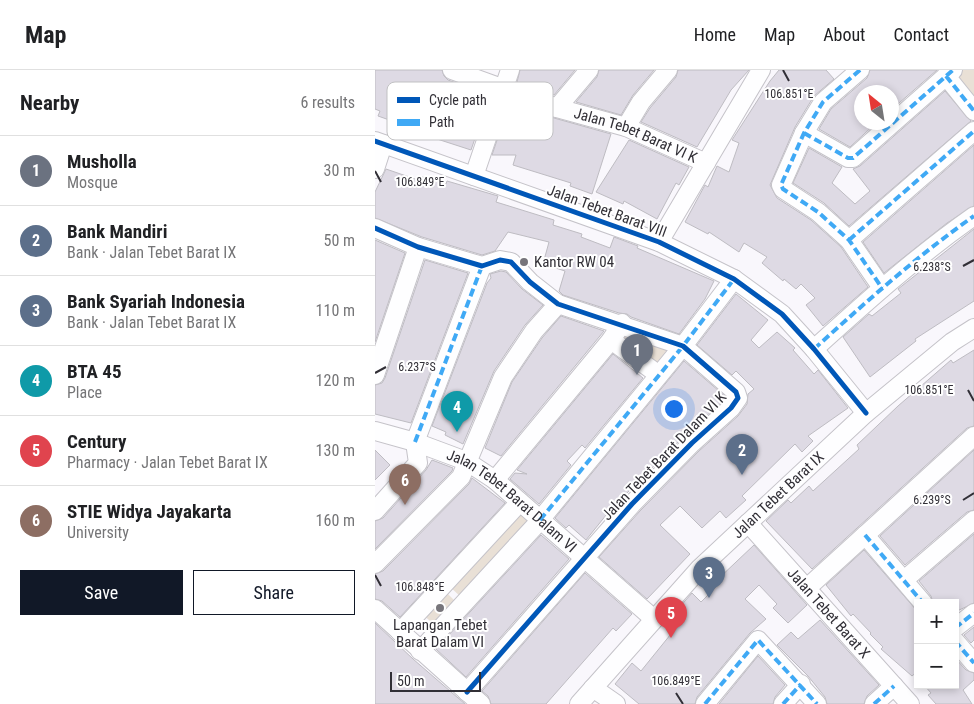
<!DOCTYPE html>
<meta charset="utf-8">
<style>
:root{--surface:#fff;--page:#f6f6f6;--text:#202124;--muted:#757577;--line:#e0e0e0;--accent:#111827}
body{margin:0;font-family:"Roboto Condensed",sans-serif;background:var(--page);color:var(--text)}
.controls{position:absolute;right:15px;bottom:15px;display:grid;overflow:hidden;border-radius:0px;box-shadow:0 2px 8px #0003}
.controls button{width:45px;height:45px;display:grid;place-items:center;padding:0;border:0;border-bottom:1px solid var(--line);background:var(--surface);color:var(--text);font:25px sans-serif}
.compass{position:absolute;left:479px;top:15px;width:45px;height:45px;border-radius:50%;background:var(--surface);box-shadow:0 2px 8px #0003;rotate:330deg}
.scale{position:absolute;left:15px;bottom:12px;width:91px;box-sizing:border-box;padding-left:5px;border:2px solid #312f36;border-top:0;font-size:14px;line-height:18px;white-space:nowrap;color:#312f36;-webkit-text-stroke:4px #fff;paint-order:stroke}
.you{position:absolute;left:298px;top:338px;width:18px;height:18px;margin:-12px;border:4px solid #fff;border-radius:50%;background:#1a73e8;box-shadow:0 0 0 8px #1a73e833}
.badge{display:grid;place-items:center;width:32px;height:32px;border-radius:50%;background:var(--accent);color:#fff;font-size:16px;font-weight:700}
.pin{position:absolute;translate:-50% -41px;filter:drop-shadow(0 1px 2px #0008)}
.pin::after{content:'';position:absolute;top:26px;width:18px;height:15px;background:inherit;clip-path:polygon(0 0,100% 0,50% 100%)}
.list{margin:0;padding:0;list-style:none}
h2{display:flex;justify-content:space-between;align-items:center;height:65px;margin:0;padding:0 20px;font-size:21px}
h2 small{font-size:16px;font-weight:400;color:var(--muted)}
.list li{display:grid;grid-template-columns:32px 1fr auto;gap:15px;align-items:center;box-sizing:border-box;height:70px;padding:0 20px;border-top:1px solid var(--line)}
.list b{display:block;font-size:19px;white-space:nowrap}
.list p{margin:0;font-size:16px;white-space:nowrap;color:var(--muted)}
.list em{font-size:16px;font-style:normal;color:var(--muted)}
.actions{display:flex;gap:10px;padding:15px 20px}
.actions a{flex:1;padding:11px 0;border:1px solid var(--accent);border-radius:0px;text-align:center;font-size:18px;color:var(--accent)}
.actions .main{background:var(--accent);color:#fff}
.map{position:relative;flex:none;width:599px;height:634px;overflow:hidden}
header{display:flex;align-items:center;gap:30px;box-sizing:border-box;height:70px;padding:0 25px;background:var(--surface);border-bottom:1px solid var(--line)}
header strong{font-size:24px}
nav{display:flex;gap:28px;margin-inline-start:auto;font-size:18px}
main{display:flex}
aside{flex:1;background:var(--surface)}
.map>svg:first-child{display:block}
</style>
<header>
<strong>Map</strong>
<nav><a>Home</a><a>Map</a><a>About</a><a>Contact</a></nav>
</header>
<main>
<aside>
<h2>Nearby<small>6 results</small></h2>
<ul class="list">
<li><span class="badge" style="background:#6b7280">1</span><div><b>Musholla</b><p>Mosque</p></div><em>30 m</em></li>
<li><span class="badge" style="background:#5c6f8a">2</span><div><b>Bank Mandiri</b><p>Bank · Jalan Tebet Barat IX</p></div><em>50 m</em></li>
<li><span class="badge" style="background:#5c6f8a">3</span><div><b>Bank Syariah Indonesia</b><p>Bank · Jalan Tebet Barat IX</p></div><em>110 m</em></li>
<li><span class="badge" style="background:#0f9aa8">4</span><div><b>BTA 45</b><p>Place</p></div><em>120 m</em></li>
<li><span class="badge" style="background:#e0444e">5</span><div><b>Century</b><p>Pharmacy · Jalan Tebet Barat IX</p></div><em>130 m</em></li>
<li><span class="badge" style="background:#8d6e63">6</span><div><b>STIE Widya Jayakarta</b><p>University</p></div><em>160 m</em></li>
</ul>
<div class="actions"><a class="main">Save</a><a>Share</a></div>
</aside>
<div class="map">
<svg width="599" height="634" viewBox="0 0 599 634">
<rect width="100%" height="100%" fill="#f9f7fc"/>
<path fill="#e9e0d6" d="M581,0H599V31L579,3Z
M248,255L304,277L285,298L241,269Z
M144,438L157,450L87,528L74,516Z
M70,521L81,532L60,555L48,545Z"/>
<path fill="#dedae4" stroke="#bebcc2" d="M0,0H67L69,6L73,10L115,25L96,80L19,55L20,52L3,46L5,41L0,39Z
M145,0H200L179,25L142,12Z
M224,0H279L258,25L246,45L201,32L222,7Z
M303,0H374L356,20L322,77L266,52L275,38L301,7Z
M404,0H451L459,9L439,26L420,57L395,115L402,128L436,150L466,177L493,217L448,256L431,235L440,228L426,214L421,219L409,209L408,211L387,193L392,187L369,173L364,182L334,162L333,164L310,152L330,115L333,117L342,96L354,102L364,73L357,70L395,11Z
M495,0H562L516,40V22H486V52H502L475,77L444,59L456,39L492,8Z
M570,21L596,51L474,156L449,133L418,113L434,78L467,97L457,113L480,134L495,121L478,99L485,96Z
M135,32L179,48L236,64L217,124L195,116L196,113L138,95L141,85H117Z
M254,70L314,97L304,115L301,113L282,149L249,131L248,134L221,122Z
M599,75V136L572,153L509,203L488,172Z
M11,99L43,110L44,106L71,114L72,111L123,126L121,132L179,150L178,155L207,164L206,167L235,178L239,167L263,176L262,178L339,211L330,229L304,264L256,247L252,244L244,243L188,225L184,221L190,201L168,194L174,172L133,162L120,181L107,185L47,167L0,148V122Z
M599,159V231L540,269L541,271L495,307L468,267L494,244L497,246L526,223L523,219Z
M0,170L30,183L0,272Z
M50,190L93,203L36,353L0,344V315L7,313L10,308Z
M126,201L131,202L147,219L168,235L150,255L119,301L88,374L70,365L71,362L57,356L112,213L116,208L115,204Z
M361,224L393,250L376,270L384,278L402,262L420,278L418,280L439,304L443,300L473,338L433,366L438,371L427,382L420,374L367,426L371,430L351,448L345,441L327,458L305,436L285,455L315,484L272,529L224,487L265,441L324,381L363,346L372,334L373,324L379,319L361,301L357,305L322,275Z
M186,246L229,261L126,386L110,378L137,312L167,268Z
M599,280V356L592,358L437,499L391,451L413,430L416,433L434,416L438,421L484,379L482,375L523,336L576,290L578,293Z
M238,284L268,308L210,378L207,375L192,391L196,395L164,434L135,409L140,403L152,404L142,400Z
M309,291L351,327L348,331L310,365L236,439L211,470L194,455L191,458L180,448Z
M0,380L15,395L0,410Z
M599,380V440L592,442L530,495L505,466Z
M57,390L78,398L77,401L0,479V451L8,448L51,400Z
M97,408L130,433L25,547L7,531L0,529V504L8,501L94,414Z
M599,464V533L580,542V533H558L556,526L544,511Z
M166,465L194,489L91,607L61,579Z
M379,475L432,535L413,553L398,538L402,534L384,515L370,529L391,549L375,563L322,627L320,634H264L240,614L257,593L266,601L304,554L296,547L317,523L326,532L345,513L342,510Z
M489,480L543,542V601L537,606L506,579L508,577L495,564L496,563L478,544L476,546L451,515Z
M210,503L257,544L241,561L238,558L171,634H116L113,626L107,621Z
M445,550L504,615L492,626L489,634H452L450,627L433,606L402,575L416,562L423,569Z
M0,553L38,589L90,634H0Z
M599,557V570L596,573L589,565Z
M383,586L410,615L400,627L398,634H344Z
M580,588L591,600L599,603V610L588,620L597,634H561L553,625L556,623L549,615H580Z"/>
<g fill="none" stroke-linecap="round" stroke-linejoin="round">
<defs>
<g id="minor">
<path id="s1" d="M77,0L182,38L251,57L331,93"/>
<path d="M485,0L448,32L429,63L406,115L408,119L443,142L474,170L507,218"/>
<path d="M571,6L599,41"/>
<path d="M182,38L214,0"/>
<path d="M251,57L266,32L293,0"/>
<path d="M429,63L473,88H478L578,0"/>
<path d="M0,71L284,172L359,209L407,244L439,279L491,343"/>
<path d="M0,99L8,74"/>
<path d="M99,106L135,0"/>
<path d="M0,158L43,177L107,196L125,190L136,192L155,212L183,234L308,276L361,322L363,328L356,338L317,373L257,434L92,622"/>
<path d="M474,170L599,61"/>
<path d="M284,172L386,0"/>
<path d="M236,270L284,305"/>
<path d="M439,279C491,232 542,186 599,146"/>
<path d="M0,305L43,177"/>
<path id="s2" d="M0,361L40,372L91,391L120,410L279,549"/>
<path d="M120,410L236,270L247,253"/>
<path d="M0,441L43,393L40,372L107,196"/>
<path id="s3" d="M373,453L535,634"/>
<path d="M490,465L548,533"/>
<path d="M0,494L86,407L128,307L159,261L183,234"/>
<path d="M529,510L599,450"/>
<path d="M432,518L599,366"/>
<path d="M0,539L106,634"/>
<path d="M580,558L599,543"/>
<path d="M25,562L145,432"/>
<path d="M580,571L599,593"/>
<path d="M45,581L160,456L308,276L359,209"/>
<path d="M218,618L241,634"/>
<path id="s4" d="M204,634L325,498L491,343L577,272L599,258"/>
<path d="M330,634L383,570L442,634"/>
<path d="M408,634L426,614"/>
<path d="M499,634L519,616"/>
</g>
</defs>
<use href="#minor" stroke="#c5c3c9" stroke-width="20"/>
<use href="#minor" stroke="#fefeff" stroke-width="18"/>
<path stroke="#3fa9f5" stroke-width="4" stroke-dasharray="8 4" stroke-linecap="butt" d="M485,0L448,32L429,63L406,115L408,119L443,142L474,170L507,218
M571,6L599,41
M429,63L473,88H478L578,0
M474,170L599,61
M439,279C491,232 542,186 599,146
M40,372L107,196H110
M165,450L308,276L359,209
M490,465L548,533
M580,558L599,543
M580,571L599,593
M330,634L383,570L442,634
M408,634L426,614
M499,634L519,616"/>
<defs>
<path id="cycleway" d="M0,71L284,172L359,209L407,244L439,279L491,343
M0,158L43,177L107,196L125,190L136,192L155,212L183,234L308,276L361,322L363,328L356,338L317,373L257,434L92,622"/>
</defs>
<use href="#cycleway" stroke="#fff" stroke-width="8"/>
<use href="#cycleway" stroke="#0057b8" stroke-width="5"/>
</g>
<path fill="none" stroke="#312f36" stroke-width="2" d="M408,0L414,11M0,101L6,112M588,196L599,190M0,303L11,297M593,320L599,331M588,430L599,423M0,505L6,516M301,623L308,634"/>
<g fill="#77757b" stroke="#fff" stroke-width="2">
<circle cx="149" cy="192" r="5"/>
<circle cx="65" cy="538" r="5"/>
</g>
<g text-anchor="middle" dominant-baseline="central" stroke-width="4" stroke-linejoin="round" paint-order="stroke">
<g font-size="15" fill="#312f36" stroke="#fff">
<text stroke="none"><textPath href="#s1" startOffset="195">Jalan Tebet Barat VI K</textPath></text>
<text transform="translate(232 141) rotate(20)">Jalan Tebet Barat VIII</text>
<text transform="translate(289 386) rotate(-46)">Jalan Tebet Barat Dalam VI K</text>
<text stroke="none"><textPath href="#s4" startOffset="289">Jalan Tebet Barat IX</textPath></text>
<text stroke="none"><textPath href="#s2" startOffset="156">Jalan Tebet Barat Dalam VI</textPath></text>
<text stroke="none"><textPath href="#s3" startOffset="121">Jalan Tebet Barat X</textPath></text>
</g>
<g font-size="15" fill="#312f36" stroke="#fff" text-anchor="start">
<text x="159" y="192">Kantor RW 04</text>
<text x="65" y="555" text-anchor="middle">Lapangan Tebet<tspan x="65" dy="17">Barat Dalam VI</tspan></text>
</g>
</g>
<rect x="12" y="12" width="166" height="58" rx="8" fill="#fff" stroke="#c1c1c3" stroke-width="1"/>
<rect x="22" y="27" width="23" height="6" fill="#0057b8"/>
<rect x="22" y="49" width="23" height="7" fill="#3fa9f5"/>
<g font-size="14" fill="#312f36">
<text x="54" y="35">Cycle path</text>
<text x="54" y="57">Path</text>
</g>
<g font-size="12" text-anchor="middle" fill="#312f36" stroke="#fff" stroke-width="4" stroke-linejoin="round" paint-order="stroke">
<text x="414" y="28">106.851°E</text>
<text x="45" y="116">106.849°E</text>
<text x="557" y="201">6.238°S</text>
<text x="42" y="301">6.237°S</text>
<text x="554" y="324">106.851°E</text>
<text x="557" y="434">6.239°S</text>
<text x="45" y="521">106.848°E</text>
<text x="301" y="615">106.849°E</text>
</g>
</svg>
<div class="controls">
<button>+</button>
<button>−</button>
</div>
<svg class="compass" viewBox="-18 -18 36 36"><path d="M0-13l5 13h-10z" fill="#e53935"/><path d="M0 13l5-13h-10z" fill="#757577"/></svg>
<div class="scale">50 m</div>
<div class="you"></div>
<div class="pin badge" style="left:262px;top:305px;background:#6b7280">1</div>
<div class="pin badge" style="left:367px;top:405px;background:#5c6f8a">2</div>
<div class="pin badge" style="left:334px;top:528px;background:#5c6f8a">3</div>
<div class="pin badge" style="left:82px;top:362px;background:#0f9aa8">4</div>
<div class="pin badge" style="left:296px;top:568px;background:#e0444e">5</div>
<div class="pin badge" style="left:30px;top:435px;background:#8d6e63">6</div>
</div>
</main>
